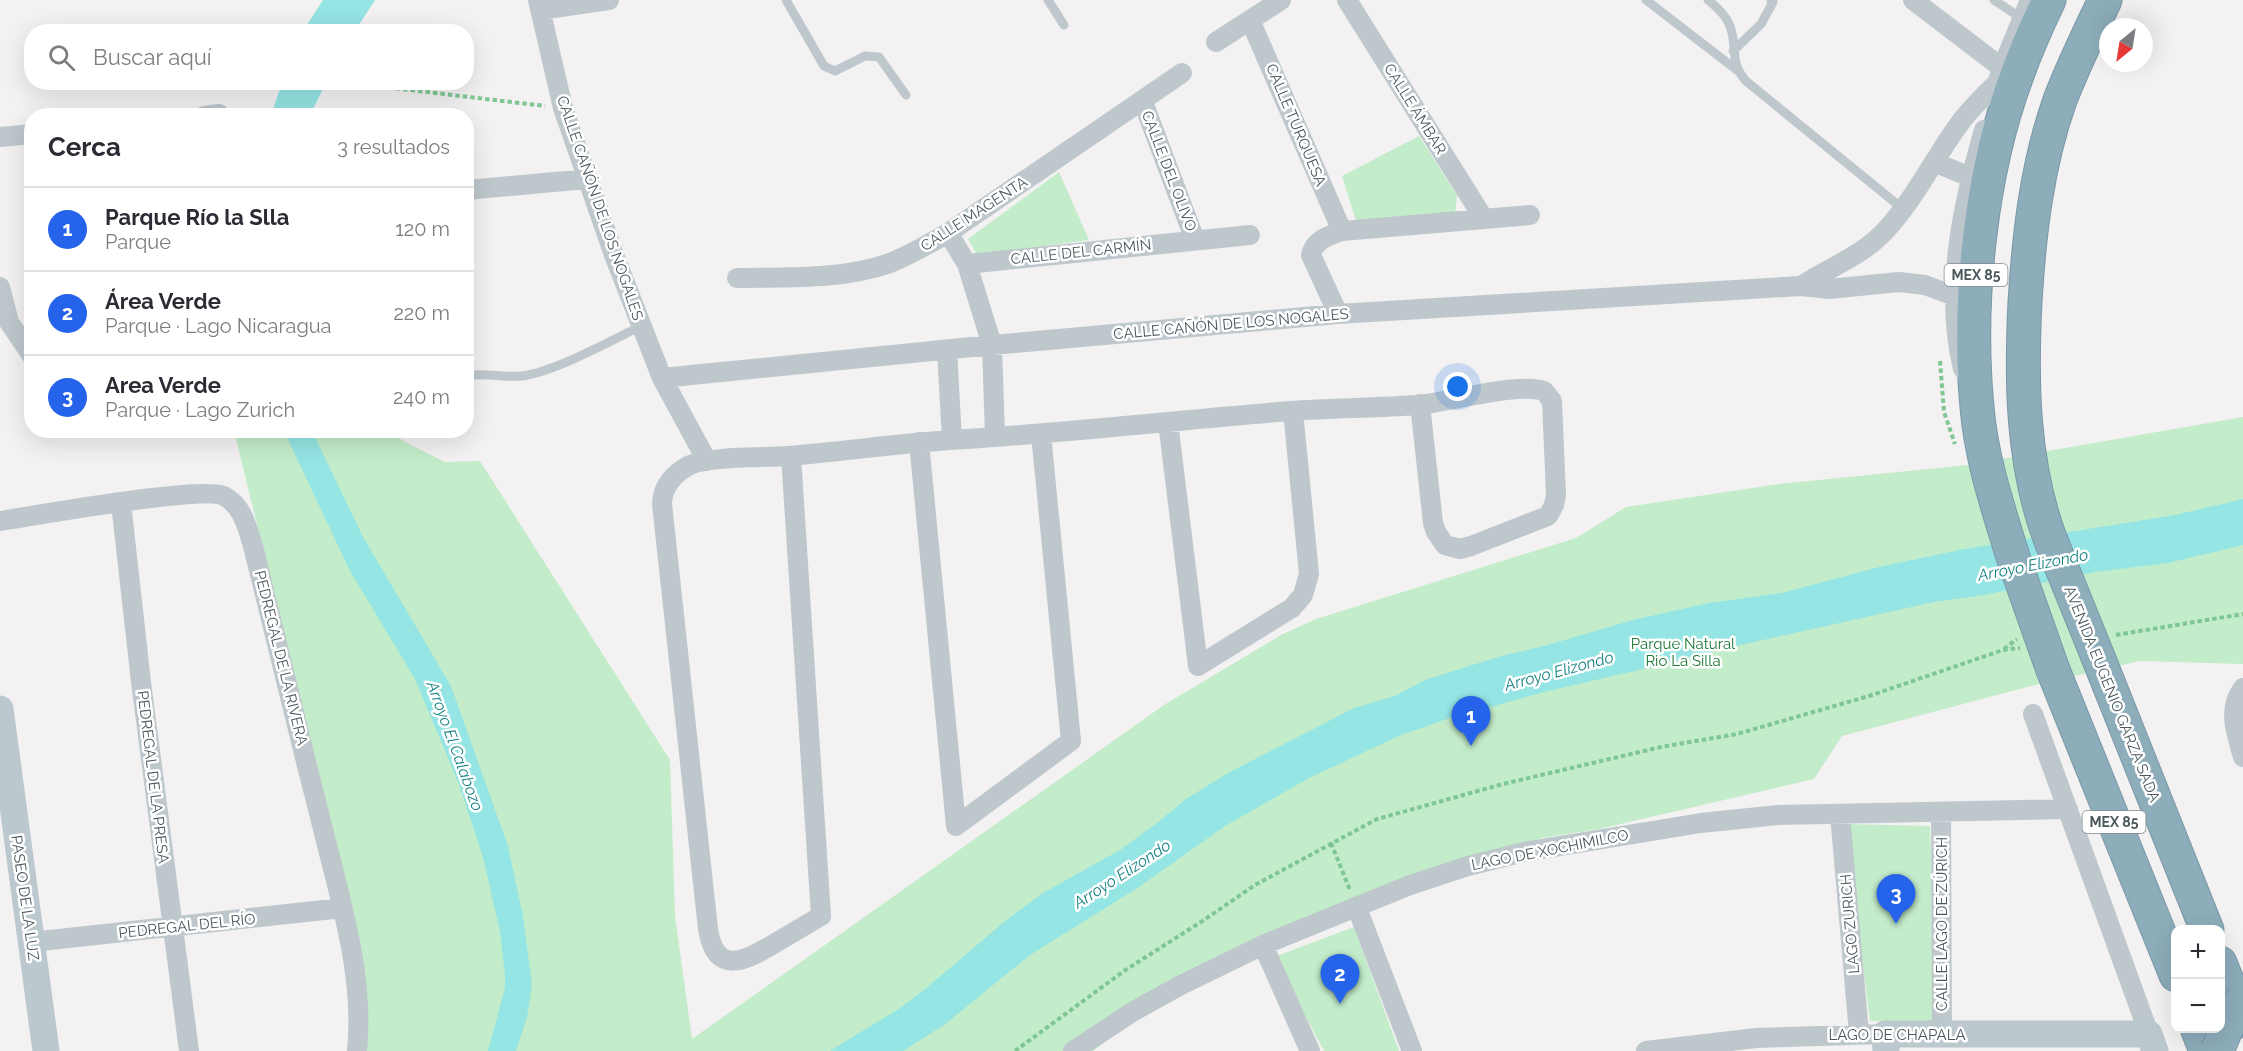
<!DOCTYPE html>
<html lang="es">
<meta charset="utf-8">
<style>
:root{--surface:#fff;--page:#f7f7f7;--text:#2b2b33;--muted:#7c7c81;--line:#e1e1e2;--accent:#2563eb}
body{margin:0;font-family:Raleway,sans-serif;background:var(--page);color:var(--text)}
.controls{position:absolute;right:18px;bottom:18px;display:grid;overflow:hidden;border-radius:12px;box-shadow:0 6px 24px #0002}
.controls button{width:54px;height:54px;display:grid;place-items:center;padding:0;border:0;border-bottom:2px solid var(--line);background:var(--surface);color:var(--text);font:30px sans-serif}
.compass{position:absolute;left:2099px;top:18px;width:54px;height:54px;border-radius:50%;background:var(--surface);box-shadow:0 6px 24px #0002;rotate:210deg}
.you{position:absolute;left:1458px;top:387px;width:21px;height:21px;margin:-15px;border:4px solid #fff;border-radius:50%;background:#1a73e8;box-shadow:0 0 0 9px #1a73e833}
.badge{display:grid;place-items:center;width:39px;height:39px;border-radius:50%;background:var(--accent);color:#fff;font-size:20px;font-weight:700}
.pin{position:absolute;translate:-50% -50px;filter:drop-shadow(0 2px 3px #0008)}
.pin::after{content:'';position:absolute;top:32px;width:21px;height:18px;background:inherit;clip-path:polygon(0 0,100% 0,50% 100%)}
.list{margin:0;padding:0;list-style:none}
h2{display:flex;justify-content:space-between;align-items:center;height:78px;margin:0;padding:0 24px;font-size:26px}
h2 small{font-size:20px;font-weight:400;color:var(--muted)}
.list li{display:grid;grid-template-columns:39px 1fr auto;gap:18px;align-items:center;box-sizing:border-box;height:84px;padding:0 24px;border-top:2px solid var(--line)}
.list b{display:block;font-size:22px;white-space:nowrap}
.list p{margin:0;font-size:20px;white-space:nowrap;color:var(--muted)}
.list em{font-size:20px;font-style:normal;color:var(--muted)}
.icon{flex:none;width:33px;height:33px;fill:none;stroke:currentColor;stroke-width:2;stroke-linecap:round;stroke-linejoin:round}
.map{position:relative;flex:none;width:2243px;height:1051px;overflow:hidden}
.search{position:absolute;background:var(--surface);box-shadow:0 6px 24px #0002;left:24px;top:24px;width:450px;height:66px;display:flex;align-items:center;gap:15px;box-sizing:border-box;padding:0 21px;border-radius:24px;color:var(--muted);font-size:22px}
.panel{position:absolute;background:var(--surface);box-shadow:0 6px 24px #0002;left:24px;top:108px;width:450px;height:330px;border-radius:24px}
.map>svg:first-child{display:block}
</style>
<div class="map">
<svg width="2243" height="1051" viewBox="0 0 2243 1051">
<rect width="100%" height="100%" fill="#f3f1f1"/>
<path fill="#c3ecca" d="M1419,136L1457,195L1455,215L1356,221L1342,176Z
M1059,172L1089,240L977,255L968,239Z
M2243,417V664L2140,661L2039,684L1842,736L1814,779L1599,829L1542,838L1410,885L1181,985L1093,1051H363L314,756L234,431H389L405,442L445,462L480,461L670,760L675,916L692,1039L1164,705L1283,634L1316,619L1576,538L1626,507L1779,484L1968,465Z
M1845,824L1930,826L1937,1022L1870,1021Z
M1354,927L1399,1051H1324L1274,957Z"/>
<path fill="#94e5e4" d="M323,0H375L355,31H303Z
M282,83V82L326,83L310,115H271Z
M284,431H312L363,537L451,686L508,846L523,916L532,985L527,1017L516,1051H488L505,988V976L500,932L485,865L477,838L458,782L415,679L350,571Z
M2243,499V545L2168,563L2095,572L1984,595L1934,602L1700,654L1647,668L1544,692L1447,719L1401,735L1311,777L1225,826L1139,887L1030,955L944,1025L903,1051H830L900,1008L924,990L1004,922L1043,893L1120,850L1157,823L1186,799L1228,773L1354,708L1395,696L1425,680L1501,656L1544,646L1633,620L1709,603L1782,593L1879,567L1964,549L2175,515Z"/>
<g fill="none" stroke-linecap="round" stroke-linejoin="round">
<defs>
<path id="highway" d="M2051,541C2022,465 2021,382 2025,302C2029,234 2037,165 2060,100C2073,66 2089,33 2105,0
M2013,557C1998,508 1981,458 1977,407C1967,303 1980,174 2017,75C2026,50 2037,25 2049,0
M2098,657L2207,930
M2053,670L2176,975
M2220,963L2243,1021
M2197,1028L2206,1051"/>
</defs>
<use href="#highway" stroke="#7898a7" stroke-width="35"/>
<path stroke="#7ec793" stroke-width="4" stroke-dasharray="4.5 3" stroke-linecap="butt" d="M351,83L545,106
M1940,361L1944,412L1955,444
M2116,635L2243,614
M2004,649L2017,639
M1331,843L1350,890
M1015,1051L1124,971L1204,920L1255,885L1377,819L1503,784L1661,747L1737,734L1869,696L2003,650L2020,648"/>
<path stroke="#bec8cc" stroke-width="9" d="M786,0L824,66L835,71L865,56L879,57L906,95
M1048,0L1064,25
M1646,0L1738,71
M1708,0C1717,7 1726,15 1730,26C1738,48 1729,62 1746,81L1903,209
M1994,0L2021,18
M1733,51L1761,24L1773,2L1771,0
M466,376C485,372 503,378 522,376C554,372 611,341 641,326"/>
<path stroke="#bec8cc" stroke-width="20" d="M538,0L563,108L614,255L662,378L707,461
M1347,0L1484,219
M1913,0L2002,68
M540,10L609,0
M1250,20L1342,231
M1216,42L1281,0
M1993,98L2002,68L2030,0
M1143,102L1195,240
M204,116L219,114
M0,137L32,134
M1934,162L1970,177
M466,190L587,179
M948,233L967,264L992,345L995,437
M967,264L1250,235
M737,278C787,277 842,280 890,263C910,255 929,244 948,233L1182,73
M1801,286C1828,268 1862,256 1885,231C1915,199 1934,158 1960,123C1971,108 1985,95 1998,82
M0,287L9,322L32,356
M1338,314L1311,255C1314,240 1328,236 1342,231L1530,215
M947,350L952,440
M1963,369C1944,290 1962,206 1984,130
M662,378L992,345L1338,314L1801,286L1829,289L1899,282L1925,285L1954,296
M1168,422L1198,666L1292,608L1303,595L1309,574L1293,411
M919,442L956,826
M791,456L821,916C806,925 792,933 777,942C747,960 716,978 708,929L662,504C662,487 674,473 690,465C710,456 765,458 789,456C849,451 907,442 967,439C1075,432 1182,420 1290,411C1333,408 1376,408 1418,405C1450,402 1518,382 1544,391L1552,401L1556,495L1554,505L1548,516L1471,546L1460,549L1445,545L1436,532L1433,523L1420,404
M121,503L141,682L189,1051
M0,521C33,516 205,485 224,496C243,506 247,527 253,546C275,637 297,727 320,817C338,893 365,972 357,1051
M2243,688C2227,710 2236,732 2243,757
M2033,714L2149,1034
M1941,812L1942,1036
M1840,814L1859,1034
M956,826L1071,741L1041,434
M1357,908L1412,1051
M32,942L342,908
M1263,945L1310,1051
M1073,1051L1134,1011L1181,985L1263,945L1410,885L1468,866L1524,852L1701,823L1778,815L2068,809
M1646,1051L1756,1038L1885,1034"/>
<path stroke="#bbc8cd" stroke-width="27" d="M0,709L46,1051
M1886,1051L1885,1034H2149L2155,1051"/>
<use href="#highway" stroke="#8dadbb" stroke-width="33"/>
<defs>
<path id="highway-bridge" d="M2051,541L2098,657
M2013,557L2053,670
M2217,1051L2233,1013L2243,998"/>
</defs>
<use href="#highway-bridge" stroke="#7898a7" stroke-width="35" stroke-linecap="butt"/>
<use href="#highway-bridge" stroke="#8dadbb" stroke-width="33"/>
</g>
<g text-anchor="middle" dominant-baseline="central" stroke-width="5" stroke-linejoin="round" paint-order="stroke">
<g fill="#fff" stroke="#808a8e" stroke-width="1.5">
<rect x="1944.5" y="264" width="63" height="22" rx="4.5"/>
<rect x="2082.5" y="811" width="63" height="22" rx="4.5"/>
</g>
<g font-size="14" font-weight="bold" fill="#4a585d">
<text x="1976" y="275">MEX 85</text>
<text x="2114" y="822">MEX 85</text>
</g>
<g font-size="15" fill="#4a585d" stroke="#fff">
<text transform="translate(1415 109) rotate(58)">CALLE ÁMBAR</text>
<text transform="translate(1296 125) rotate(67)">CALLE TURQUESA</text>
<text transform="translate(1169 171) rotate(69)">CALLE DEL OLIVO</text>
<text transform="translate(600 208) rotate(71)">CALLE CAÑÓN DE LOS NOGALES</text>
<text transform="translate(974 214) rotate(-33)">CALLE MAGENTA</text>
<text transform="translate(1081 252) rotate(-6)">CALLE DEL CARMÍN</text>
<text transform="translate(1231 324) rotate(-5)">CALLE CAÑÓN DE LOS NOGALES</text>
<text transform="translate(281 658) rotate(76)">PEDREGAL DE LA RIVERA</text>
<text transform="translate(2112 694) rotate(68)">AVENIDA EUGENIO GARZA SADA</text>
<text transform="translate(153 777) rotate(83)">PEDREGAL DE LA PRESA</text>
<text transform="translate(1550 850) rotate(-11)">LAGO DE XOCHIMILCO</text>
<text transform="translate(25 898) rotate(82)">PASEO DE LA LUZ</text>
<text transform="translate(1850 924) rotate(-95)">LAGO ZURICH</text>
<text transform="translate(1942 924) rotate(-90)">CALLE LAGO DE ZÚRICH</text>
<text transform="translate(187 926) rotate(-6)">PEDREGAL DEL RÍO</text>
<text x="1897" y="1035">LAGO DE CHAPALA</text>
</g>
<g font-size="15" fill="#1f7939" stroke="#fff">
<text x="1683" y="644">Parque Natural<tspan x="1683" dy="17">Rio La Silla</tspan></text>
</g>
<g font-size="16" font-style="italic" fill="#178483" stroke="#fff">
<text transform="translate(2033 565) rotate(-11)">Arroyo Elizondo</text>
<text transform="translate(1559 671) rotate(-15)">Arroyo Elizondo</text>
<text transform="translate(455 746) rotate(70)">Arroyo El Calabozo</text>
<text transform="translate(1122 874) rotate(-33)">Arroyo Elizondo</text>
</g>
</g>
</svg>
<div class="controls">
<button>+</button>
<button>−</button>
</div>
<svg class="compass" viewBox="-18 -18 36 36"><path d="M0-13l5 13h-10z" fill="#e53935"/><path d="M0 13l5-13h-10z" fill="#7c7c81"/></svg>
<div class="you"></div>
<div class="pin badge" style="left:1471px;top:746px">1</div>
<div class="pin badge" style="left:1340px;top:1004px">2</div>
<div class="pin badge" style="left:1896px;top:924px">3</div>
<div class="search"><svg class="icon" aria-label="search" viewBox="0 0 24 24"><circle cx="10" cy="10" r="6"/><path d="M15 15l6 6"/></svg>Buscar aquí</div>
<section class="panel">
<h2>Cerca<small>3 resultados</small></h2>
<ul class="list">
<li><span class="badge">1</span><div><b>Parque Río la Slla</b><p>Parque</p></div><em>120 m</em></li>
<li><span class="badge">2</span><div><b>Área Verde</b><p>Parque · Lago Nicaragua</p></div><em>220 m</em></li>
<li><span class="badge">3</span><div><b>Area Verde</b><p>Parque · Lago Zurich</p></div><em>240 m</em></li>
</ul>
</section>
</div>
